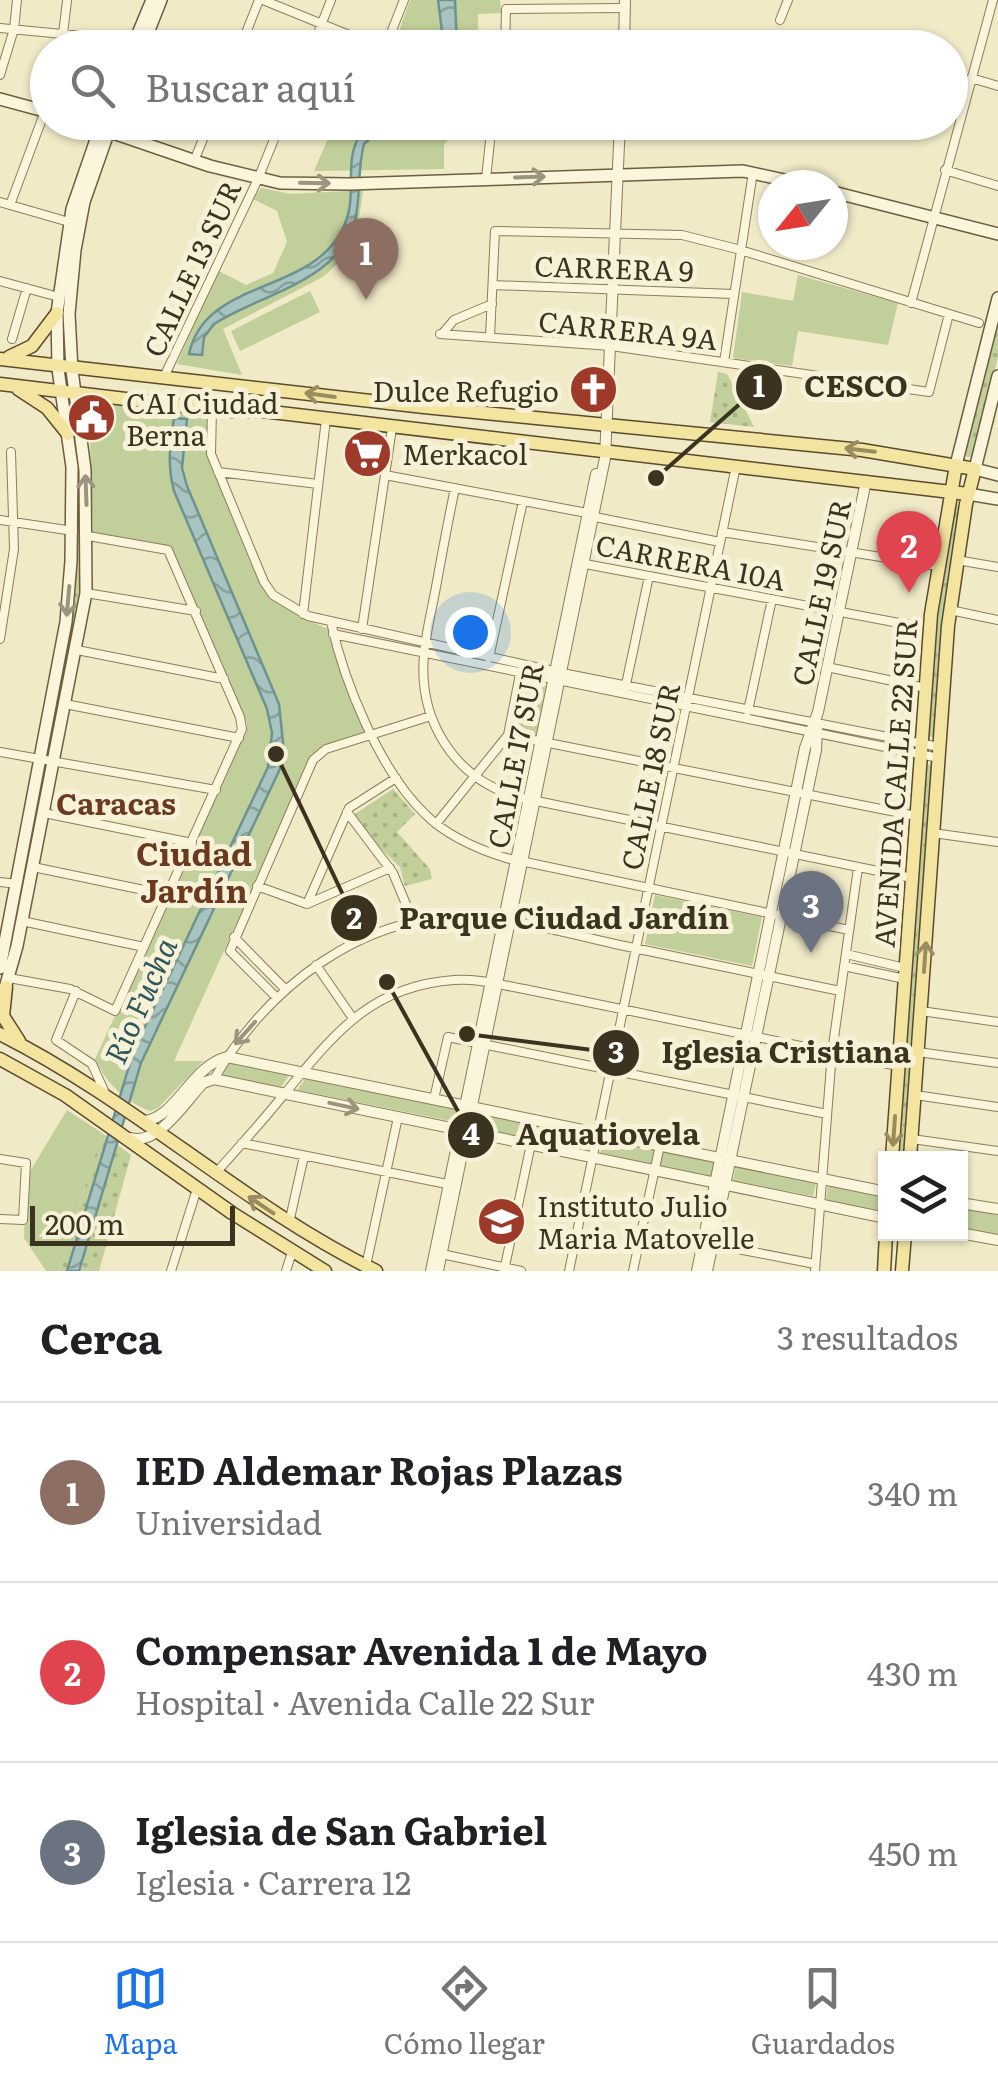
<!DOCTYPE html>
<html lang="es">
<meta charset="utf-8">
<style>
:root{--surface:#fff;--page:#f6f6f6;--text:#202124;--muted:#757577;--line:#e0e0e0;--accent:#1a73e8}
body{margin:0;font-family:Literata,serif;background:var(--page);color:var(--text)}
.controls{position:absolute;right:30px;bottom:30px;display:grid;overflow:hidden;border-radius:0px;box-shadow:0 2px 8px #0004}
.controls button{width:90px;height:90px;display:grid;place-items:center;padding:0;border:0;border-bottom:2px solid var(--line);background:var(--surface);color:var(--text);font:50px sans-serif}
.compass{position:absolute;left:758px;top:170px;width:90px;height:90px;border-radius:50%;background:var(--surface);box-shadow:0 2px 8px #0004;rotate:240deg}
.scale{position:absolute;left:30px;bottom:25px;width:205px;box-sizing:border-box;padding-left:10px;border:5px solid #3c3220;border-top:0;font-size:28px;line-height:35px;white-space:nowrap;color:#3c3220;-webkit-text-stroke:8px #f7f2d7;paint-order:stroke}
.you{position:absolute;left:470px;top:632px;width:35px;height:35px;margin:-25px;border:8px solid #fff;border-radius:50%;background:#1a73e8;box-shadow:0 0 0 15px #1a73e833}
.badge{display:grid;place-items:center;width:65px;height:65px;border-radius:50%;background:var(--accent);color:#fff;font-size:32px;font-weight:700}
.pin{position:absolute;translate:-50% -82px;filter:drop-shadow(0 2px 5px #0008)}
.pin::after{content:'';position:absolute;top:52px;width:35px;height:30px;background:inherit;clip-path:polygon(0 0,100% 0,50% 100%)}
.list{margin:0;padding:0;list-style:none}
h2{display:flex;justify-content:space-between;align-items:center;height:130px;margin:0;padding:0 40px;font-size:42px}
h2 small{font-size:32px;font-weight:400;color:var(--muted)}
.list li{display:grid;grid-template-columns:65px 1fr auto;gap:30px;align-items:center;box-sizing:border-box;height:180px;padding:0 40px;border-top:2px solid var(--line)}
.list b{display:block;font-size:38px;white-space:nowrap}
.list p{margin:0;font-size:32px;white-space:nowrap;color:var(--muted)}
.list em{font-size:32px;font-style:normal;color:var(--muted)}
.icon{flex:none;width:55px;height:55px;fill:none;stroke:currentColor;stroke-width:2;stroke-linecap:round;stroke-linejoin:round}
.map{position:relative;flex:none;width:998px;height:1271px;overflow:hidden}
.search{position:absolute;background:var(--surface);box-shadow:0 2px 8px #0004;left:30px;right:30px;top:30px;height:110px;display:flex;align-items:center;gap:25px;box-sizing:border-box;padding:0 35px;border-radius:55px;color:var(--muted);font-size:38px}
.sheet{height:670px;background:var(--surface)}
nav{display:flex;justify-content:space-around;align-items:center;box-sizing:border-box;height:140px;border-top:2px solid var(--line);background:var(--surface);font-size:28px;color:var(--muted)}
nav a{display:grid;justify-items:center;gap:5px}
nav .on{color:var(--accent)}
.map>svg:first-child{display:block}
</style>
<div class="map">
<svg width="998" height="1271" viewBox="0 0 998 1271">
<defs>
<pattern id="grass-dots" width="8" height="8" patternUnits="userSpaceOnUse" patternTransform="scale(2.5)"><rect width="8" height="8" fill="#c1cf9a"/><path d="M2 2h.1M6 6h.1" fill="none" stroke="#a7b284" stroke-width="1.8" stroke-linecap="round"/></pattern>
<pattern id="water-waves" width="16" height="10" patternUnits="userSpaceOnUse" patternTransform="scale(2.5)"><rect width="16" height="10" fill="#a8c4c0"/><path d="M0 5q4-4 8 0t8 0" fill="none" stroke="#8aa09c"/></pattern>
</defs>
<rect width="100%" height="100%" fill="#f0eac7"/>
<path fill="url(#grass-dots)" d="M998,315V357L973,458L965,456Z
M718,372L727,374L754,427L710,422Z
M72,408L79,444L84,573L53,753L46,751L69,628L68,409Z
M955,504L960,506L935,737L927,736L938,607Z
M925,764L931,765L929,820L904,1158H897Z
M393,789L415,814L397,832L430,869L432,879L405,886L400,867L370,838L355,814Z
M102,1133L131,1155L99,1271H58Z"/>
<path fill="#c1cf9a" d="M410,0H500L501,13L478,14V47L393,48Z
M321,123H469L444,144V169L314,171L332,129Z
M261,188L291,194L363,190C359,227 352,256 321,278L223,329L242,375L177,364L217,270L246,285L273,273L287,242L277,211L253,199Z
M798,275L898,303L888,345L798,331L792,366L733,358L742,292L793,301Z
M310,291L320,312L240,351L231,331Z
M103,402L209,414V454L265,587L307,620L328,629L367,732L326,745L312,757L174,1061H203L158,1108L150,1111C126,1102 106,1083 95,1059L246,731L247,723L171,547L93,533L89,410Z
M522,681L546,686L536,737L512,732Z
M655,895L762,917L752,966L645,944Z
M231,1059L292,1071L281,1087L220,1076Z
M308,1075L459,1109L456,1122L297,1090Z
M479,1109L589,1134L585,1151L475,1127Z
M67,1110L102,1133L58,1271H46L24,1238L26,1178Z
M604,1135L655,1145L651,1166L600,1155Z
M663,1147L715,1157L711,1178L659,1167Z
M736,1164L817,1180L813,1196L733,1181Z
M828,1184L881,1193L879,1210L826,1201Z
M960,1205L998,1210V1234L961,1229Z"/>
<path fill="url(#water-waves)" stroke="#6e938f" stroke-width="2.5" d="M438,0H455L457,47H444Z
M369,123H387L364,144C357,170 361,195 355,221C340,281 258,295 214,324L204,337L202,355L189,354C205,279 307,295 341,232C363,194 336,157 369,123Z
M174,418L187,419L182,468L187,486L279,704L284,752L279,771L141,1063L79,1271H67L134,1050L268,767L272,733L267,709L174,491C167,465 170,444 174,418Z"/>
<g fill="none" stroke-linecap="round" stroke-linejoin="round">
<defs>
<path id="minor" d="M263,0L381,48
M780,20L788,0
M0,28L135,41
M63,34L67,1
M240,48L259,0
M312,48L331,0
M385,48L404,0
M505,48L506,9L625,8
M0,75L14,29L17,0
M971,78L998,86
M194,161L210,122
M945,170L998,186
M486,179L492,122
M0,202L69,222
M10,205L45,111
M0,281L59,297
M493,285L734,294
M911,303L993,0
M440,334L611,346L929,392L949,314
M442,334L454,320L492,304
M490,337L495,231L682,235L737,249L979,323
M12,339L27,288
M724,362L753,172
M164,377L258,179L281,122
M212,409L211,454L264,582L273,595L308,616L562,673L939,747
M218,472L318,484
M385,475L587,513
M455,488C448,521 442,554 436,587C432,609 426,632 424,655C418,720 454,778 517,797L912,878
M595,517L720,542
M0,520L73,531
M722,532L938,566
M957,560L998,567
M580,563L915,626
M86,593L196,611
M950,610L998,620
M303,614L326,419
M331,622C344,682 380,771 425,814C447,836 477,849 506,858L849,930
M362,629L392,428
M333,634L939,758
M0,639L14,549L11,452
M77,650L224,679
M489,658L523,501
M827,667L926,688
M625,689L649,576
M65,704L239,738
M748,711L772,599
M508,735L916,816
M0,752L216,790
M347,812L393,873L413,921
M44,813L192,843
M436,824L508,735L520,674
M933,833L998,842
M33,867L168,895
M0,882L17,884
M257,886L307,904
M307,904L349,808L396,778
M307,904L390,868
M22,921L144,947
M234,937L285,989
M846,954L905,968
M316,965L352,1017
M844,966L905,979
M9,978L70,989L115,1011L242,729L240,717L168,550L88,536
M76,991L56,1040L92,1064L105,1093
M277,998L230,951L313,760L326,749L431,716
M921,1011L998,1022
M918,1052L998,1063
M214,1079C267,988 362,912 473,917C520,919 569,934 615,944C690,960 765,975 840,991
M915,1095L998,1107
M434,1099L448,1037L827,1114
M912,1139L998,1151
M242,1143L447,1184
M0,1159L26,1163L23,1220L0,1219
M215,1174C237,1149 260,1124 281,1098C332,1037 368,986 454,980C477,978 501,985 524,989L898,1066
M289,1223L304,1156
M712,1244L815,1264
M437,1253L521,1271
M366,1266L398,1117
M171,1271L197,1189
M286,1271L292,1252
M504,1271L531,1144
M569,1271L736,466
M633,1271L660,1145
M815,1271L832,1052L858,868"/>
<path id="tertiary" d="M624,48L625,0
M145,1121C178,1116 190,1067 227,1057L886,1192
M131,1138C158,1146 186,1101 203,1083L214,1079L886,1218
M960,1203L998,1209
M960,1233L998,1240
M431,1271L596,474
M438,1271L605,458L620,122
M697,1271L805,748L818,712L866,481
M707,1271L816,750L817,728"/>
<path id="secondary" d="M132,48L152,0
M142,48L161,0
M0,99L48,112
M81,122L210,166L280,183L349,184L743,171L807,185
M833,192L998,234
M998,376L975,469L998,475
M956,465L998,298
M968,494L998,499
M0,968L66,622L71,561L72,467L58,369L57,313L72,209L102,122
M3,995L17,946L86,593L85,470L72,370L69,314L75,250L84,202L112,122"/>
<path id="primary" d="M9,357L32,346L57,313
M0,359L424,407L862,450L975,469L966,504L948,626L910,1158
M0,384L226,411H263L968,494
M18,389L47,408L68,434
M80,423L88,405L103,397
M6,987L3,1016L19,1041
M0,1034C134,1101 242,1205 376,1271
M0,1059L65,1095L232,1213L325,1271
M892,1158L931,614L956,465
M884,1271L886,1234
M902,1271L905,1234"/>
</defs>
<use href="#minor" stroke="#8c7d5c" stroke-width="10"/>
<use href="#tertiary" stroke="#8c7d5c" stroke-width="12"/>
<use href="#secondary" stroke="#6e5e3f" stroke-width="14"/>
<use href="#primary" stroke="#5a4a30" stroke-width="15"/>
<use href="#minor" stroke="#faf5db" stroke-width="8"/>
<use href="#tertiary" stroke="#faf5db" stroke-width="10"/>
<use href="#secondary" stroke="#faf5db" stroke-width="11"/>
<use href="#primary" stroke="#f3e59f" stroke-width="12"/>
</g>
<defs><path id="oneway-shaft" d="M-6 0H5M1.5-3L5.5 0L1.5 3" fill="none" stroke-width="1.6" stroke-linecap="round" stroke-linejoin="round" transform="scale(2.5)"/></defs>
<g stroke="#9b947e">
<use href="#oneway-shaft" transform="translate(530 177) rotate(-2)"/>
<use href="#oneway-shaft" transform="translate(315 183) rotate(1)"/>
<use href="#oneway-shaft" transform="translate(86 490) rotate(-92)"/>
<use href="#oneway-shaft" transform="translate(68 601) rotate(95)"/>
<use href="#oneway-shaft" transform="translate(245 1033) rotate(132)"/>
<use href="#oneway-shaft" transform="translate(344 1106) rotate(12)"/>
</g>
<g stroke="#988c60">
<use href="#oneway-shaft" transform="translate(320 395) rotate(-172)"/>
<use href="#oneway-shaft" transform="translate(860 450) rotate(-173)"/>
<use href="#oneway-shaft" transform="translate(925 957) rotate(-86)"/>
<use href="#oneway-shaft" transform="translate(894 1131) rotate(94)"/>
<use href="#oneway-shaft" transform="translate(261 1205) rotate(-146)"/>
</g>
<defs>
<symbol id="church-disc" viewBox="-11 -11 22 22"><circle r="9.5" fill="#9d3a2a" stroke="#f7f2d7"/><path d="M-1.2-6h2.4v3.5h3.3v2.4h-3.3V6h-2.4V-.1h-3.3v-2.4h3.3Z" fill="#fff"/></symbol>
<symbol id="civic-disc" viewBox="-11 -11 22 22"><circle r="9.5" fill="#9d3a2a" stroke="#f7f2d7"/><path d="M-.6-6.5H3V-4.5H.6V-3L4-1V1h2V6H-6V1h2V-1L-.6-3ZM-1.2 2.5V6h2.4V2.5Z" fill="#fff"/></symbol>
<symbol id="supermarket-disc" viewBox="-11 -11 22 22"><circle r="9.5" fill="#9d3a2a" stroke="#f7f2d7"/><path d="M-6-5.5h2.5l.6 2H6L4.5 2H-2.5L-4.4-4H-6ZM-1.5 3.2a1.3 1.3 0 1 0 .1 0ZM3 3.2a1.3 1.3 0 1 0 .1 0Z" fill="#fff"/></symbol>
<symbol id="school-disc" viewBox="-11 -11 22 22"><circle r="9.5" fill="#9d3a2a" stroke="#f7f2d7"/><path d="M0-5L7-2L0 1L-7-2ZM-4 1L0 2.5L4 1V4Q0 6-4 4Z" fill="#fff"/></symbol>
</defs>
<g fill-rule="evenodd">
<use href="#church-disc" x="566" y="362" width="55" height="55"/>
<use href="#civic-disc" x="64" y="390" width="55" height="55"/>
<use href="#supermarket-disc" x="340" y="426" width="55" height="55"/>
<use href="#school-disc" x="474" y="1194" width="55" height="55"/>
</g>
<g text-anchor="middle" dominant-baseline="central" stroke-width="10" stroke-linejoin="round" paint-order="stroke">
<g font-size="28" fill="#3c3220" stroke="#f7f2d7">
<text transform="translate(614 267) rotate(2)">CARRERA 9</text>
<text transform="translate(191 268) rotate(-65)">CALLE 13 SUR</text>
<text transform="translate(628 329) rotate(6)">CARRERA 9A</text>
<text transform="translate(691 561) rotate(11)">CARRERA 10A</text>
<text transform="translate(820 592) rotate(-78)">CALLE 19 SUR</text>
<text transform="translate(514 755) rotate(-79)">CALLE 17 SUR</text>
<text transform="translate(649 776) rotate(-78)">CALLE 18 SUR</text>
<text transform="translate(894 783) rotate(-86)">AVENIDA CALLE 22 SUR</text>
</g>
<g font-size="28" fill="#3c3220" stroke="#f7f2d7" text-anchor="start">
<text x="559" y="390" text-anchor="end">Dulce Refugio</text>
<text x="126" y="402">CAI Ciudad<tspan x="126" dy="32">Berna</tspan></text>
<text x="402" y="453">Merkacol</text>
<text x="537" y="1205">Instituto Julio<tspan x="537" dy="32">Maria Matovelle</tspan></text>
</g>
<g font-size="30" font-weight="bold" fill="#6a391e" stroke="#f7f2d7">
<text x="116" y="802">Caracas</text>
</g>
<g font-size="30" font-style="italic" fill="#2f585c" stroke="#f7f2d7">
<text transform="translate(139 1000) rotate(-66)">Río Fucha</text>
</g>
<g font-size="32" font-weight="bold" fill="#6a391e" stroke="#f7f2d7">
<text x="194" y="852">Ciudad<tspan x="194" dy="37">Jardín</tspan></text>
</g>
</g>
<path fill="none" stroke="#3c3220" stroke-width="4" d="M656 478L759 387M276 754L354 918M467 1034L616 1053M387 982L471 1135"/>
<g fill="#3c3220" stroke="#f7f2d7" stroke-width="4">
<circle cx="656" cy="478" r="10"/>
<circle cx="276" cy="754" r="10"/>
<circle cx="467" cy="1034" r="10"/>
<circle cx="387" cy="982" r="10"/>
<circle cx="759" cy="387" r="25"/>
<circle cx="354" cy="918" r="25"/>
<circle cx="616" cy="1053" r="25"/>
<circle cx="471" cy="1135" r="25"/>
</g>
<g font-size="30" text-anchor="middle" font-weight="bold" fill="#fff">
<text x="759" y="397">1</text>
<text x="354" y="929">2</text>
<text x="616" y="1063">3</text>
<text x="471" y="1145">4</text>
</g>
<g font-size="30" text-anchor="middle" font-weight="bold" fill="#3c3220" stroke="#f7f2d7" stroke-width="10" stroke-linejoin="round" paint-order="stroke">
<text x="856" y="397">CESCO</text>
<text x="564" y="929">Parque Ciudad Jardín</text>
<text x="786" y="1063">Iglesia Cristiana</text>
<text x="608" y="1145">Aquatiovela</text>
</g>
</svg>
<div class="controls">
<button><svg class="icon" aria-label="layers" viewBox="0 0 24 24"><path d="M12 4l9 5-9 5-9-5zM3 14l9 5 9-5"/></svg></button>
</div>
<svg class="compass" viewBox="-18 -18 36 36"><path d="M0-13l5 13h-10z" fill="#e53935"/><path d="M0 13l5-13h-10z" fill="#757577"/></svg>
<div class="scale">200 m</div>
<div class="you"></div>
<div class="pin badge" style="left:366px;top:300px;background:#8d6e63">1</div>
<div class="pin badge" style="left:909px;top:593px;background:#e0444e">2</div>
<div class="pin badge" style="left:811px;top:953px;background:#6b7280">3</div>
<div class="search"><svg class="icon" aria-label="search" viewBox="0 0 24 24"><circle cx="10" cy="10" r="6"/><path d="M15 15l6 6"/></svg>Buscar aquí</div>
</div>
<section class="sheet">
<h2>Cerca<small>3 resultados</small></h2>
<ul class="list">
<li><span class="badge" style="background:#8d6e63">1</span><div><b>IED Aldemar Rojas Plazas</b><p>Universidad</p></div><em>340 m</em></li>
<li><span class="badge" style="background:#e0444e">2</span><div><b>Compensar Avenida 1 de Mayo</b><p>Hospital · Avenida Calle 22 Sur</p></div><em>430 m</em></li>
<li><span class="badge" style="background:#6b7280">3</span><div><b>Iglesia de San Gabriel</b><p>Iglesia · Carrera 12</p></div><em>450 m</em></li>
</ul>
</section>
<nav>
<a class="on"><svg class="icon" aria-label="map" viewBox="0 0 24 24"><path d="M3 6l6-2 6 2 6-2v14l-6 2-6-2-6 2zM9 4v14M15 6v14"/></svg>Mapa</a>
<a><svg class="icon" aria-label="directions" viewBox="0 0 24 24"><path d="M12 3l9 9-9 9-9-9zM9 14v-3h6M13 9l2 2-2 2"/></svg>Cómo llegar</a>
<a><svg class="icon" aria-label="saved" viewBox="0 0 24 24"><path d="M7 4h10v16l-5-4-5 4z"/></svg>Guardados</a>
</nav>
